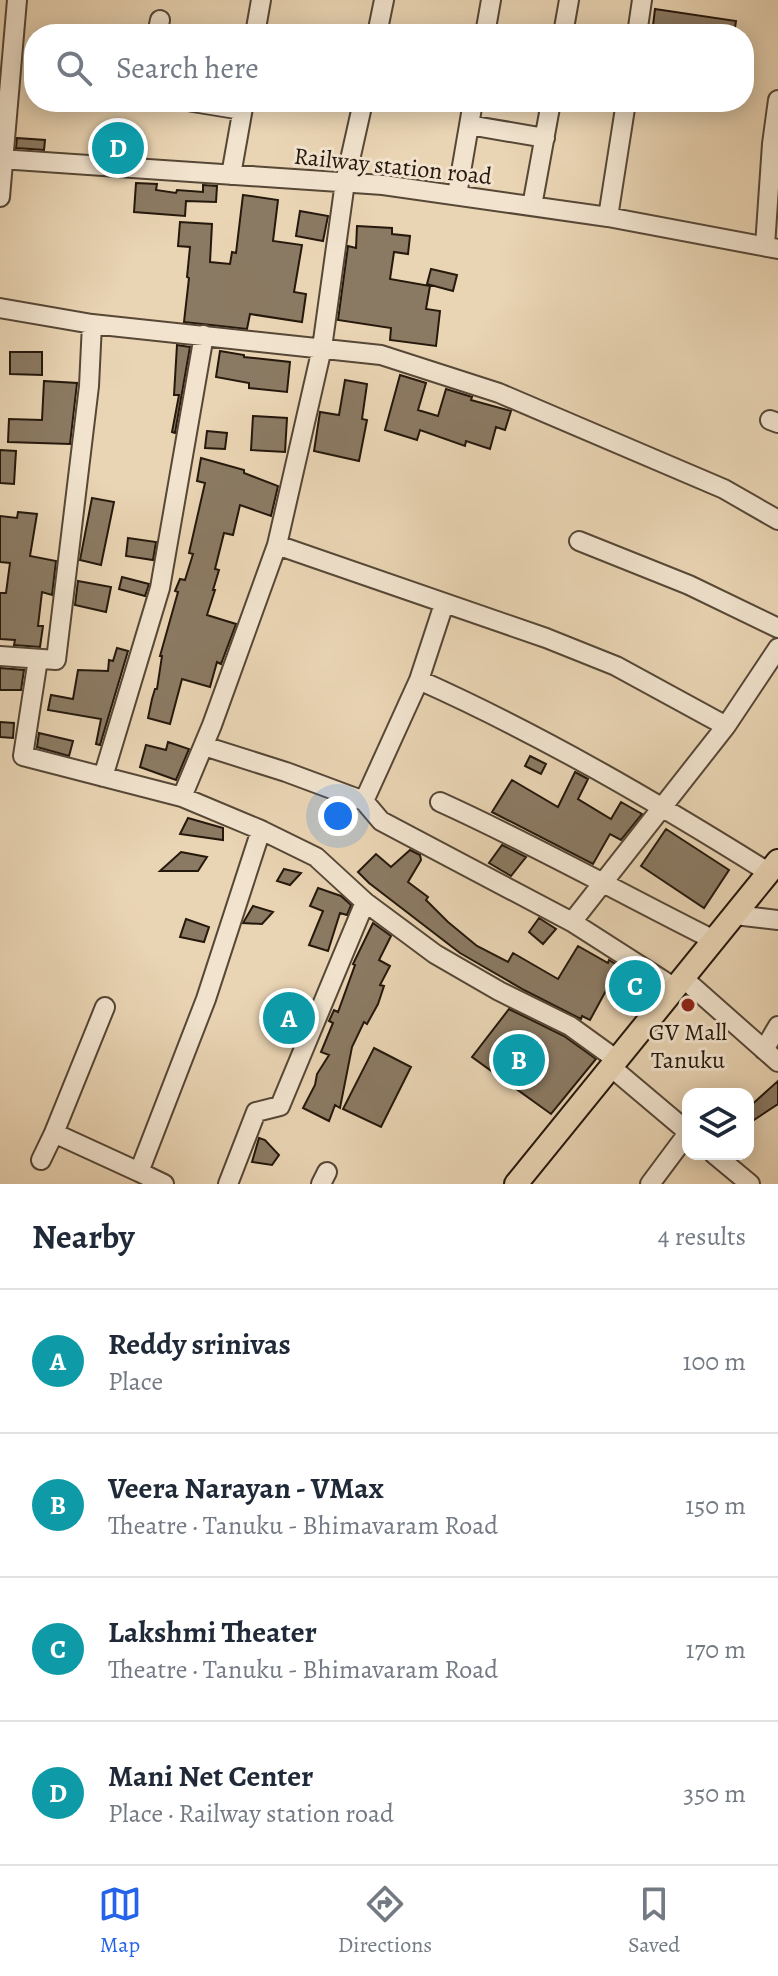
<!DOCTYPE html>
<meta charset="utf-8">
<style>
:root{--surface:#fff;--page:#f6f6f7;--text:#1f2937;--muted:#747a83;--line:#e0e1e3;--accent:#2563eb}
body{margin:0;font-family:Alegreya,serif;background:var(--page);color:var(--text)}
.controls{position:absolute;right:24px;bottom:24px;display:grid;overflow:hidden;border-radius:16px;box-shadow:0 4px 20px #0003}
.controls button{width:72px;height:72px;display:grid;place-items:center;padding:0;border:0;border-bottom:2px solid var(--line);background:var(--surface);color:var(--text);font:40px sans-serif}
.you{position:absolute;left:338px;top:816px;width:28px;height:28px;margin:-20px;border:6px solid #fff;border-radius:50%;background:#1a73e8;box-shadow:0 0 0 12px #1a73e833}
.badge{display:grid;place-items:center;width:52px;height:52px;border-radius:50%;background:var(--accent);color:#fff;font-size:26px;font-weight:700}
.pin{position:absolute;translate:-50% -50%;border:4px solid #fff;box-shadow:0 2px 8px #0006}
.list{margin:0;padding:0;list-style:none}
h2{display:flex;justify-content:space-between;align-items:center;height:104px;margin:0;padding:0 32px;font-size:34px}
h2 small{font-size:26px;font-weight:400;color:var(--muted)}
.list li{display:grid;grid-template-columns:52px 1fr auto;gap:24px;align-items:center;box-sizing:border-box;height:144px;padding:0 32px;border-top:2px solid var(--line)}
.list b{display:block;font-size:30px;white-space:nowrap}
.list p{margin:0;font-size:26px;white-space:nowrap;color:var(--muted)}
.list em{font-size:26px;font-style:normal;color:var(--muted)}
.icon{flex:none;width:44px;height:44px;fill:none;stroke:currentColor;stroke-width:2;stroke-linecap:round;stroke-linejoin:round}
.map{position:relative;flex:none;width:778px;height:1184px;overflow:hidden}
.search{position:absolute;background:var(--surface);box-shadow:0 4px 20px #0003;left:24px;right:24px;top:24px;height:88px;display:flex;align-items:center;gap:20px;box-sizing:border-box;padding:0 28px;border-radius:32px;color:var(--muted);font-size:30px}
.sheet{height:680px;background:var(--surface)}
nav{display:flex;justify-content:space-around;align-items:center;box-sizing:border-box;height:112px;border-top:2px solid var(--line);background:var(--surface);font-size:22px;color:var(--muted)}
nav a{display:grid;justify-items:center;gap:4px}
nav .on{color:var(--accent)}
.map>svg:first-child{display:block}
</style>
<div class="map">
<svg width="778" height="1184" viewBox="0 0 778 1184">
<rect width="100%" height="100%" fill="#e9d4b3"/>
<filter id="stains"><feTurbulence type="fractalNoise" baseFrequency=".0025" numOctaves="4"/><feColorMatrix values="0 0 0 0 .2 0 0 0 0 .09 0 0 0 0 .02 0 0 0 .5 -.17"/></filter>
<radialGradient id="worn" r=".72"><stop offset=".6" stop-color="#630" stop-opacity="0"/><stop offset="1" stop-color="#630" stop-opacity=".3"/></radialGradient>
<path fill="#8b7a63" stroke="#25180c" stroke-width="2" d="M655,9L736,21L734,34H652Z
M17,138L45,140L44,150L16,148Z
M136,183L157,184L156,190L176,193L177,190L203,192V185L217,186L216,202L186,201L185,216L134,212Z
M243,195L278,200L273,241L302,245L294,292L306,294L302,322L250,314L247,329L184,322L189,278L187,277L190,247L178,246L180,222L212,224L210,262L230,264L232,252L236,253Z
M300,211L328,216L323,241L296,236Z
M357,226L392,228V234L410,236L408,254L394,252L390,279L430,286L426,309L440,311L436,346L390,340L391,328L338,320L348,246L356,248Z
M431,269L457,275L453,291L427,284Z
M177,345L190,347L175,433L172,432L179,395H174Z
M220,351L244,355V357L290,362L287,392L249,388V383L216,377Z
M10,352H42V375L10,374Z
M400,375L426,383L418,410L438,416L446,389L472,397L471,400L511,411L505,430L496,427L490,449L466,441L465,446L420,430L417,440L385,430Z
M345,380L367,384L362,419L367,420L359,461L314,451L320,412L339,415Z
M44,381L77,383L70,444L8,442L9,419L42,420Z
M253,416L287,418L285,452L251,450Z
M207,431L227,433L225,449L205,448Z
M0,450L16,451L14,484L0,483Z
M201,458L244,470V473L278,486L271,516L240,505L233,535L224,533L215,569L219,570L213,590H215L207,615L236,624L221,664L217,662L210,687L182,679L170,724L148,718L152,699L155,689H157L162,656H160L178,592L175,591L180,579L185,580L193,554L189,553L205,483L197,481Z
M92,498L114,502L101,565L80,560Z
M18,512L37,514L30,556L56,561L52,595L42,592L38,626H43L40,647L14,645L15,640L0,639V593H6L10,563L0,562V516L17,518Z
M128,538L156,542L153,560L126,556Z
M122,577L149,584L145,596L119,589Z
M78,581L111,587L106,612L75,605Z
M117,648L128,651L100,745L96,744L101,719L48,710L51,695L73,699L78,670L108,671L109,660L113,661Z
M0,668L24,670L21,690H0Z
M0,722L14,723L13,738L0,737Z
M39,733L73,741L69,756L37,747Z
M168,742L189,749L176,780L140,767L146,745L166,750Z
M530,756L546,764L541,774L525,766Z
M575,772L588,779L578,799L611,819L621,802L642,814L621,840L610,834L593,864L492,812L512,780L558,807Z
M188,818L223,828V840L180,834Z
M666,829L729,870L704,908L641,866Z
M502,845L526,857L511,876L489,863Z
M410,850L420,855L421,860L408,882L428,897L426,900L448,922L477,946L508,962L513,953L558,979L578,946L608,963L609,960L651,987L638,1005L609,985L590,1020L582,1016L581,1019L524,990L460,953L369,883L358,872L376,854L391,867Z
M181,852L207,857L198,871H160Z
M284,869L301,873L290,885L277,881Z
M318,888L341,896L351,905L347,915L340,913L328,951L309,945L323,911L310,906Z
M253,906L273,912L262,924L243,923Z
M539,918L556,929L543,944L529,932Z
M186,919L209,927L204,942L180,937Z
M373,923L391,936L379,960L390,966L380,985L384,986L378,1004L367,1024L364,1022L352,1047L340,1108L335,1105L329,1121L303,1108L315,1085L317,1074L329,1055L321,1052L333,1023L329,1021L334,1010L338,1012L355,965L353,964Z
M283,1001L304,1009L295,1034L273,1026Z
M509,1009L564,1036L596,1059L551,1114L472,1057Z
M374,1048L411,1067L381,1127L343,1109Z
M778,1081V1104L748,1124V1108Z
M259,1138L265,1140L279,1155L272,1165L252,1162Z"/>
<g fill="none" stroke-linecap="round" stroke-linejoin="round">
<defs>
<path id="minor" d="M157,34L160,20
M255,34L261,0
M377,34L384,0
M485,34L491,0
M563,34L569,0
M637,34L642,0
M193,102L242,110
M469,125L545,138
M0,159L383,185L608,217L778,249
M231,175L244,102
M457,195L473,102
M0,197L17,0
M532,206L551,102
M608,217L626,102
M765,246L772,144L778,100
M0,308L92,324L381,355L499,393L724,489L778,520
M770,420L778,423
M579,541L689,585L778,628
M277,545L546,638L616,666L726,726
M0,656L56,660L89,386L92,324
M38,659L23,756L182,797L212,725L277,545L322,348L345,182L363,102
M419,680C540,734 656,802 768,872
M204,746L286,772L364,801L381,821L572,922L675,988
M103,777L160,588L204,335
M182,797L261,830L316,857L365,902L435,954L499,991L570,1026L617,1060
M364,801L419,680L444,604
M440,802C533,844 622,894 714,940
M735,915L778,920
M572,922L726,726L778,648
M683,978L778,1062
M105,1007L54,1133L139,1172L206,999L261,830
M764,1050L778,1026
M611,1067L688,1132
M714,1154L750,1184
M41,1160L54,1133
M139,1172L164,1184
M228,1184L256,1112L280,1106L365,902
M321,1184L327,1172
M650,1184L688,1133"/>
<path id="major" d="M516,1184L778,861"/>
</defs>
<use href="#minor" stroke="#564736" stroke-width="22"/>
<use href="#major" stroke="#25180c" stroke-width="26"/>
<use href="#minor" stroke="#f1e3ce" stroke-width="18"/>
<use href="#major" stroke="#e9d4b3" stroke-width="22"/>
</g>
<circle fill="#8f2418" stroke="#f1e3ce" stroke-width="3" cx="688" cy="1005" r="8"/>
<g text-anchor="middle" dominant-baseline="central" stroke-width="6" stroke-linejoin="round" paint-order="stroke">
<g font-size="24" fill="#25180c" stroke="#f1e3ce">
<text transform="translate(393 166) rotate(6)">Railway station road</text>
</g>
<g font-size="24" fill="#25180c" stroke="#f1e3ce">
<text x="688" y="1032">GV Mall<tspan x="688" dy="28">Tanuku</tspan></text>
</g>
</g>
<rect width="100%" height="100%" filter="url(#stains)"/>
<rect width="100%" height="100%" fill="url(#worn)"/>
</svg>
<div class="controls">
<button><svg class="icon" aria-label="layers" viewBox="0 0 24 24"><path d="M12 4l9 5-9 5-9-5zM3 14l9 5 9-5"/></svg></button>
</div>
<div class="you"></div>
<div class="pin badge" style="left:289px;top:1018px;background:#0f9aa8">A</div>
<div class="pin badge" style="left:519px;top:1060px;background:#0f9aa8">B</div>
<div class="pin badge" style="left:635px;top:986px;background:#0f9aa8">C</div>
<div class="pin badge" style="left:118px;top:148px;background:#0f9aa8">D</div>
<div class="search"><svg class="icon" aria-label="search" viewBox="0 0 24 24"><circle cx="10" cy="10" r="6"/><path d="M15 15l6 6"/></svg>Search here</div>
</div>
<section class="sheet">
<h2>Nearby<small>4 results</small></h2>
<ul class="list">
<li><span class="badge" style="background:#0f9aa8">A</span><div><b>Reddy srinivas</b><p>Place</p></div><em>100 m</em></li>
<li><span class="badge" style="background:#0f9aa8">B</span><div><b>Veera Narayan - VMax</b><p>Theatre · Tanuku - Bhimavaram Road</p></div><em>150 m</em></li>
<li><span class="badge" style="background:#0f9aa8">C</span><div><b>Lakshmi Theater</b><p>Theatre · Tanuku - Bhimavaram Road</p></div><em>170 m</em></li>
<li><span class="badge" style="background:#0f9aa8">D</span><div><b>Mani Net Center</b><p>Place · Railway station road</p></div><em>350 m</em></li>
</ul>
</section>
<nav>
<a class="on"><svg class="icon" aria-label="map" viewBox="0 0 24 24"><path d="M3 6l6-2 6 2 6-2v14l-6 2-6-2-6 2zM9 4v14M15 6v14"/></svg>Map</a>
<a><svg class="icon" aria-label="directions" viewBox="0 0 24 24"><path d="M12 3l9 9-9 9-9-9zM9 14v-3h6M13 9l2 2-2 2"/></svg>Directions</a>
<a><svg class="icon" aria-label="saved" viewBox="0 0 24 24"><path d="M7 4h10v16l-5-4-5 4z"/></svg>Saved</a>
</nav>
